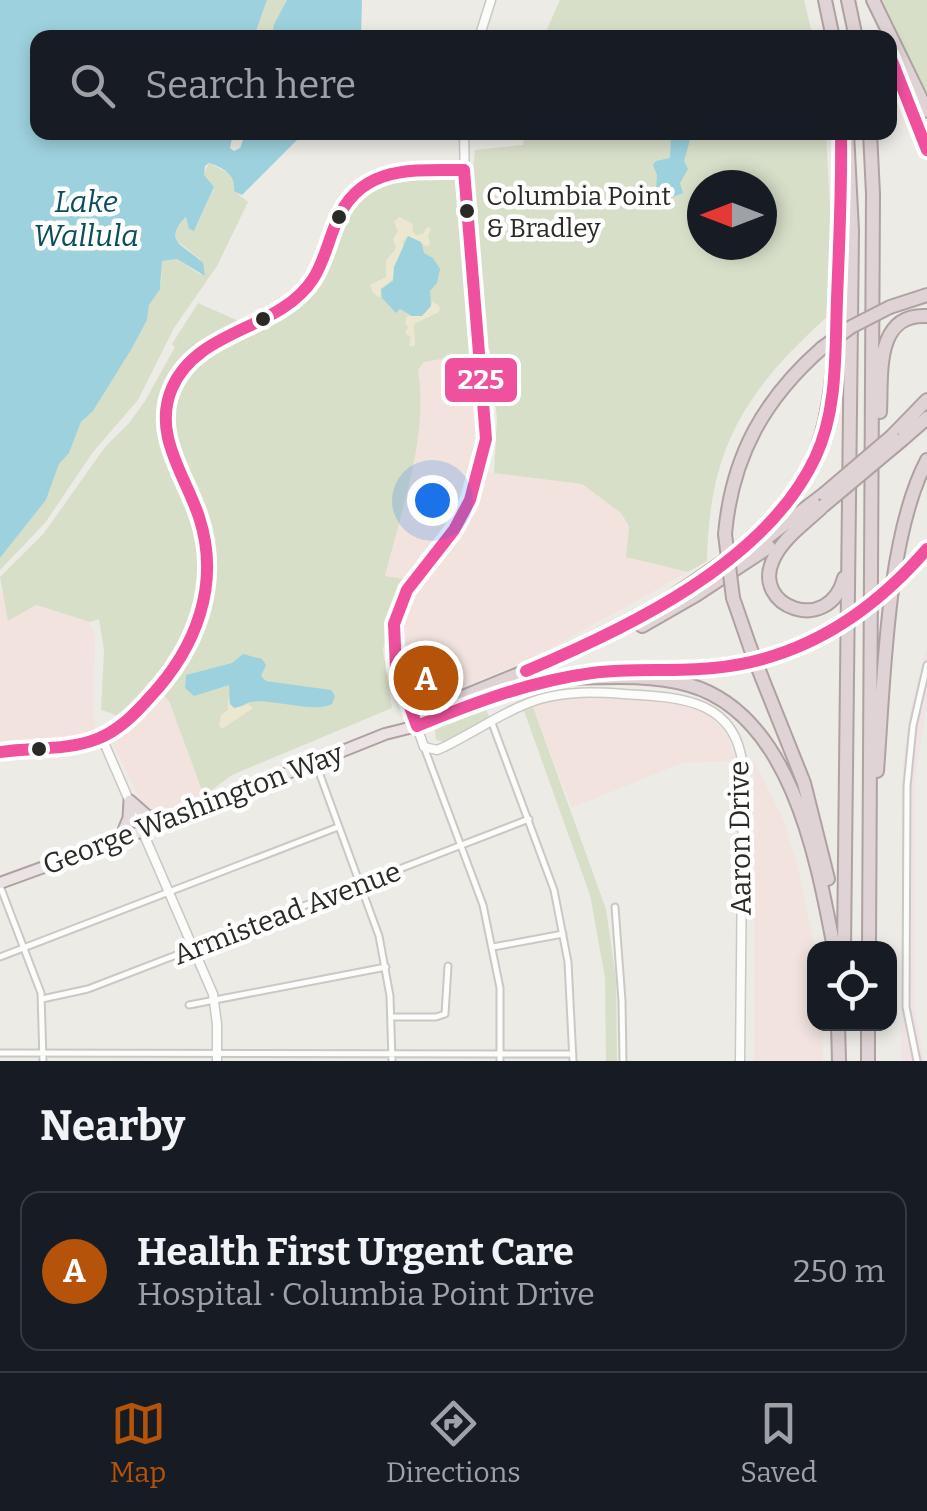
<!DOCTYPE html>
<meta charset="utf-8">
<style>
:root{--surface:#171b24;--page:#242831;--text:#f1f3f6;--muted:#9ea1a6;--line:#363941;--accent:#b45309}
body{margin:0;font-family:Bitter,serif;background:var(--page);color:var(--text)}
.controls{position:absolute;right:30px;bottom:30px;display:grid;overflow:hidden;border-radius:20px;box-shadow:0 5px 15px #0003}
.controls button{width:90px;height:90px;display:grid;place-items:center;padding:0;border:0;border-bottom:2px solid var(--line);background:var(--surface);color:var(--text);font:50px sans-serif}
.compass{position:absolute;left:687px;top:170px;width:90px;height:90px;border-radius:50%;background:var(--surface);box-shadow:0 5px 15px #0003;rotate:270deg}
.you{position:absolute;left:432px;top:500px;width:35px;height:35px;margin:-25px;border:8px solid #fff;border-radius:50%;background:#1a73e8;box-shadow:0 0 0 15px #1a73e833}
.badge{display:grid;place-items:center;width:65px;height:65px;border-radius:50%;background:var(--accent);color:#fff;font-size:32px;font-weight:700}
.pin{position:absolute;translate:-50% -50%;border:5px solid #fff;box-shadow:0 2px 10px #0006}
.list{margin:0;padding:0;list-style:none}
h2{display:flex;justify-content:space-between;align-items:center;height:130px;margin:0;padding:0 40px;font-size:42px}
h2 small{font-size:32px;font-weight:400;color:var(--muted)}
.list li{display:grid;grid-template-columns:65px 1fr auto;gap:30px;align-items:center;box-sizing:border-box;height:160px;margin:0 20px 20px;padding:0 20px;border:2px solid var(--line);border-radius:20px}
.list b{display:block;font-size:38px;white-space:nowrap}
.list p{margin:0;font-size:32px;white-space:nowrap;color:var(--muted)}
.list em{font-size:32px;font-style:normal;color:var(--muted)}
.icon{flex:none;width:55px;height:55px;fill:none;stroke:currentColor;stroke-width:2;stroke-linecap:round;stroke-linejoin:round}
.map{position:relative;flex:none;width:927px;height:1061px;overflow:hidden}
.search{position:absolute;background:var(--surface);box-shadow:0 5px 15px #0003;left:30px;right:30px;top:30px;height:110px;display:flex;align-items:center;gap:25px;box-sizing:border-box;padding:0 35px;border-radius:20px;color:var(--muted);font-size:38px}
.sheet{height:310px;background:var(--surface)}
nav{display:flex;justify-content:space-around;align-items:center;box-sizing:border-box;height:140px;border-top:2px solid var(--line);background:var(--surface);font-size:28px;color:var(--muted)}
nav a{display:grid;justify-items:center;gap:5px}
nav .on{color:var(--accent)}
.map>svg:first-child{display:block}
</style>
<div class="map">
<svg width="927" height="1061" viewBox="0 0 927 1061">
<rect width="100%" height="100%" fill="#edebe6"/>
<path fill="#f2e3de" d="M470,352L475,428L472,455L457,503L439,534L423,550L404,579L385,576L418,437L420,404L418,370L424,362Z
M488,472L582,484L621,513L629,526L627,557L688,572L533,658L421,704L413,696L403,671L400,641L404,615L419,584L466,524Z
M0,590L5,597L90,622L95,637L93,709L96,731L63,742L0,746Z
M164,696L169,701L204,796L154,813L144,808L112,742Z
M579,696L672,701L695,706L713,718L727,734L736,761L682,763L572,808L532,705Z
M754,760L784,821L799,871L815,948L814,1024H823V1061H754Z"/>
<path fill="#f0e2e5" d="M927,648V702L915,779L914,1006L924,1061H901L903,762L911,707Z"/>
<path fill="#d8dfc9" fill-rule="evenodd" d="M267,0H287L274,24L272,37L254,38Z
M560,0H804L813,37L543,38Z
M882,0H927V94Z
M524,133H826L831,225L828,316C746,390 709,447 707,561L688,572L626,557L629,526L621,513L582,484L494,473L497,419L490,350L424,362L418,370C429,437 401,511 385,576L404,579L391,608L383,650L392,708L232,775L204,796L169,701L164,696C205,641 235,574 203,505C187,473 164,444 170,407C181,341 259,339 302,303C336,273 336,212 363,192C385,175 418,178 444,176C454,174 463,170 473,170L475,150L523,145ZM702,185H762V245H702Z
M209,163L230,174L238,194L248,202L217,266L174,328L138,400L93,452L45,523L0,570V558L46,500L59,464L69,453L81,422L93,411L147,320L149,305L161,284L162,261L177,259L201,275L200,259L177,241L174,231L187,216L196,227L214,188L203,175Z
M198,303L243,323C198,346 149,379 160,437C165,462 180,484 188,508C202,547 205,596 187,635C172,669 146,692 119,716L101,710L104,650L99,619L90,622L36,605L8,621L0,577L44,533L105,447L129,423L145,401L175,347L172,344Z
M533,707L606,909L616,979L617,1061H606L605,978L590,895L524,711Z
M486,710L490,718L445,742L436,740L435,728Z"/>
<path fill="#ece7d0" d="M399,217L413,224L412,230L416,235L423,234L427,227L431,228L428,237L430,242L428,247L408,236L403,241C404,255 395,265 394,278L381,289L380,298L373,293L370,285L386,277V261L396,248L393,239L398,231L394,222Z
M433,301L440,307L439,312L414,324L415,346H409L411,337L405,333L408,327L405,323L407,316H421Z
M228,698L230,704L240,707L248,704L253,708L222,729L219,725L221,715L228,710Z"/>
<path fill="#9dd1dd" d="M0,0H267L254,37L38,38V132L233,133L230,148L234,151L240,148L246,133H304L242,195L234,191C236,175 224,168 209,163L205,166L204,175L214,187L194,231L189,229L186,217C161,242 185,245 203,263L205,276L177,259L162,261L160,289L149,305L147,320L132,348L93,411L81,422L69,453L59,464L46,500L0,558Z
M287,0H362L361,37H272L274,24Z
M662,133H688L691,136L684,161L688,169L680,183L683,193L663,201L656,190L657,175L653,165L656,161L670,158L671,138Z
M408,236L421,242L424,253L433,258L440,269L437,283L430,291L431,306L422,316H412L400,309L396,313L382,298L381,289L393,281L394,267Z
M243,654L262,659L266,665L261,676L266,681L331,690L335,696L332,704C313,714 273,698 250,702C244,704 240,707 234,708L230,704L229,685L194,696L185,688L186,675L232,663Z"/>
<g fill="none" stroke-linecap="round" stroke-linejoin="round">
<defs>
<path id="minor" d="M492,723L554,890L568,962L573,1061
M424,747L483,905L500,988V1061
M316,764L379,936L390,996L392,1061
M0,886L41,993L43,1061
M615,907L622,1001L623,1061
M493,947L563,934
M0,957L338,827
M42,999L88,989L529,819
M189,1005L386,967
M392,1017H436L445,1014L448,966
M0,1053L573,1054
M917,1061L906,1007L907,786L913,726L927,665"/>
<path id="tertiary" d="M479,38L491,0
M464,132L465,187L486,439C482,468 475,494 460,519C435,565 387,593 394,652C398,685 414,716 424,747L437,750L444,747C475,732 507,709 540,699C568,691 595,692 624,694C680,697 739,699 743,771L740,1061
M102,738L213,994L217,1024V1061
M0,752C33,746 66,752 97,739C116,732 131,717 145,703C194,655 224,585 199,517C184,474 152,435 172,388C196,330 272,330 309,285C323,267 329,244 336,223C357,162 412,171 464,170"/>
<path id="primary" d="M0,883L143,831L385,734L417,726"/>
<path id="trunk" d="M130,801L147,816L170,821
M120,840L129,818L130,801"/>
<path id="motorway" d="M825,0L833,38
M848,0L856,38
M873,0L927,111
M890,56L927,150
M890,307L927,295
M880,412C882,376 874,313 927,316
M892,436L927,400
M903,439L927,418
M821,508C805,523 782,539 773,560C751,607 829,636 844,578
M725,534C732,456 764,399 822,348
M755,547L824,494
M911,568L927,549
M733,598L750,647
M642,618C685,586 734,559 772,521C833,459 833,380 837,299C839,252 841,206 842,160
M642,626L696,595L769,547
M633,671C702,669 766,666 829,633
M566,678C606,677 651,674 689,685C791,714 817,859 834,948
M762,678L804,783L828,879
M520,689L573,676
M414,717L587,646L649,614
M417,726L529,679
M877,771C884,682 886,538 927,460
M844,948L852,231L847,132
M869,948L873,194L870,132
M838,1024L839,1061
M868,1061V1024"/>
</defs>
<use href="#minor" stroke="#cac8c4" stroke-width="9"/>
<use href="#tertiary" stroke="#cac8c4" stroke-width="11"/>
<use href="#primary" stroke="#afa1a2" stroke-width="14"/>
<use href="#trunk" stroke="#afa1a2" stroke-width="15"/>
<use href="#motorway" stroke="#afa1a2" stroke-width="16"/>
<use href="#minor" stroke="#fcfcfb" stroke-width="5"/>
<use href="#tertiary" stroke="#fcfcfb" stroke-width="8"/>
<use href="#primary" stroke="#ebe2e4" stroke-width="10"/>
<use href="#trunk" stroke="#e5dadc" stroke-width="11"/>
<use href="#motorway" stroke="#dfd3d5" stroke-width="12"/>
<defs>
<path id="motorway-bridge" d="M822,348L851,327L890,307
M824,494L892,436
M823,506L903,439
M725,534L733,598
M829,633L867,609L911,568
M750,647L762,678"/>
</defs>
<use href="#motorway-bridge" stroke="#afa1a2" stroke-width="16" stroke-linecap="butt"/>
<use href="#motorway-bridge" stroke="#dfd3d5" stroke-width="12"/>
<defs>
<path id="bus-1" d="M890,56L927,150
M464,170L486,439L470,500L454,530L407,590L394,624L396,668L417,726C473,703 531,681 592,673C632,668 673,672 713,668C801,660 871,614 927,549
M526,671C628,628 765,563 815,458C838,410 835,352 837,300C839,244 842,189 841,132
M0,752C32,747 66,751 97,739C118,731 135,714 150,697C196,648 221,584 199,517C185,475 152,434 172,388C198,328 279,331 313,279C324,262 328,242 336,223C359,165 411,170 464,170"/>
</defs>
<use href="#bus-1" stroke="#fff" stroke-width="20"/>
<use href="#bus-1" stroke="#ef519e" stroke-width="12"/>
</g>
<g fill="#2a2925" stroke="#fff" stroke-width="4">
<circle cx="467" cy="211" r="9"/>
<circle cx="339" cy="217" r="9"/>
<circle cx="263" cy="319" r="9"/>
<circle cx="39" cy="749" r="9"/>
</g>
<g text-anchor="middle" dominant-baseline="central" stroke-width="9" stroke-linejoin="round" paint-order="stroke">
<g font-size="26" fill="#2a2925" stroke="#fff" text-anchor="start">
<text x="486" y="196">Columbia Point<tspan x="486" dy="32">&amp; Bradley</tspan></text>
</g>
<g font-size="28" fill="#2a2925" stroke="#fff">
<text transform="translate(193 809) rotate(-21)">George Washington Way</text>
<text transform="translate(740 838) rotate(-91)">Aaron Drive</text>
<text transform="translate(287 913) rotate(-21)">Armistead Avenue</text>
</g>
<g font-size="30" font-style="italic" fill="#0b4e5c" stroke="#fff">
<text x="86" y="202">Lake<tspan x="86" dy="34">Wallula</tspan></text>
</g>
</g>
<rect stroke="#fff" stroke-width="4" x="443" y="356" width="76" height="48" rx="10" fill="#ef519e"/>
<g font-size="28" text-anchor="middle" font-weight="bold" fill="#fff">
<text x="481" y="389">225</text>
</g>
</svg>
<div class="controls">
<button><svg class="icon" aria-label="locate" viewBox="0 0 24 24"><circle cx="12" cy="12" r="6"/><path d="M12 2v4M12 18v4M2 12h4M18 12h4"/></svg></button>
</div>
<svg class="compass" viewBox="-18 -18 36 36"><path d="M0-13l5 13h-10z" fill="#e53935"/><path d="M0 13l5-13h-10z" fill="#9ea1a6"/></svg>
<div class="you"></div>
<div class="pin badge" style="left:426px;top:678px">A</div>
<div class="search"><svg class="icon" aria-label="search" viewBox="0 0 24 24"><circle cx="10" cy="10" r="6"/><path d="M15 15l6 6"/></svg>Search here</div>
</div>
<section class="sheet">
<h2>Nearby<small></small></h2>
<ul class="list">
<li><span class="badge">A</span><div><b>Health First Urgent Care</b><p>Hospital · Columbia Point Drive</p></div><em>250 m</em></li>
</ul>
</section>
<nav>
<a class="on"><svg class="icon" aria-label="map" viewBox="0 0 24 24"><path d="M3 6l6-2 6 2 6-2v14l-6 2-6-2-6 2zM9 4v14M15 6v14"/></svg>Map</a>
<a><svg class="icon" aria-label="directions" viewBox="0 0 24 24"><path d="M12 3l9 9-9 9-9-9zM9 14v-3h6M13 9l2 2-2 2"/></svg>Directions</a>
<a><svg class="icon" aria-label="saved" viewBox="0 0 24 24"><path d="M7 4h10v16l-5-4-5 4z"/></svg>Saved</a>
</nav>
